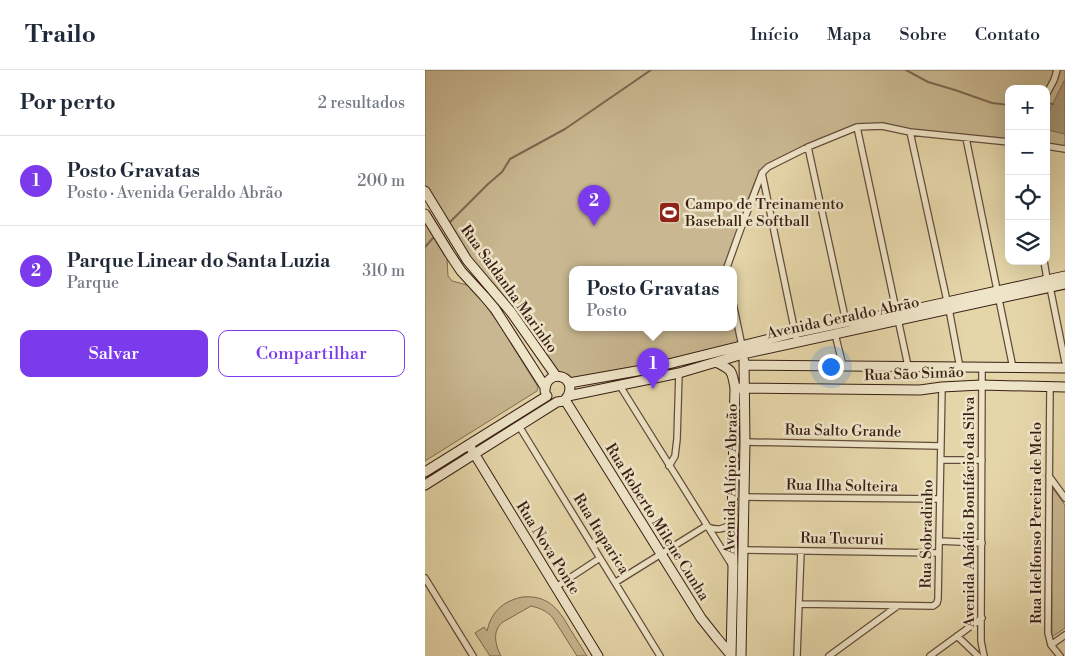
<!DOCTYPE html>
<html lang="pt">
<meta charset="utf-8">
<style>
:root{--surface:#fff;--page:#f6f6f7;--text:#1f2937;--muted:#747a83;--line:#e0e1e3;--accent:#7c3aed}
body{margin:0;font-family:"Libre Bodoni",serif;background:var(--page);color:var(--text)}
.controls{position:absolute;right:15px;top:15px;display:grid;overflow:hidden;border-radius:10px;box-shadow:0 5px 20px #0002}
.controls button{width:45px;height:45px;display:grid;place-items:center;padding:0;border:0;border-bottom:1px solid var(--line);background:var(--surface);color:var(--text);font:25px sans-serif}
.you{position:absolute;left:405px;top:296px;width:18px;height:18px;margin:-12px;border:4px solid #fff;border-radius:50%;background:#1a73e8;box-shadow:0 0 0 8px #1a73e833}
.badge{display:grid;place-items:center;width:32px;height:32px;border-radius:50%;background:var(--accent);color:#fff;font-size:16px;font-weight:700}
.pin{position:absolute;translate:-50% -41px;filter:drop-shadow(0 1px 2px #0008)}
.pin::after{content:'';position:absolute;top:26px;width:18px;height:15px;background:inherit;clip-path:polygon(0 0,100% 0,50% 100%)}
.popup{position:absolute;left:144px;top:196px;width:168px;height:65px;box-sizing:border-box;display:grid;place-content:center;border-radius:10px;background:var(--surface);filter:drop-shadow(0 1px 4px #0005);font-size:16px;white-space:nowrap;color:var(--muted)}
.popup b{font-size:19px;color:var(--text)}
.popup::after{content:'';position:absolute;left:50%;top:100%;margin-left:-10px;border:10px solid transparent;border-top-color:var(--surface)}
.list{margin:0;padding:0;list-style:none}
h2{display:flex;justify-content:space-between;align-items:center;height:65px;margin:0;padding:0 20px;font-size:21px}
h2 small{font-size:16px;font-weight:400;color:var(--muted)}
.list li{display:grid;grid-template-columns:32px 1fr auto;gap:15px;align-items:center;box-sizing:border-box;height:90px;padding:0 20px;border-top:1px solid var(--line)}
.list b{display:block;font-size:19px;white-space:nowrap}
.list p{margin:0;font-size:16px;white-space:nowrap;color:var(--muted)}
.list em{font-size:16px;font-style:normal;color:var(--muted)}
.actions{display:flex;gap:10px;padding:15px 20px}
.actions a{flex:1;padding:11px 0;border:1px solid var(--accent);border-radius:10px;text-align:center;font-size:18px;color:var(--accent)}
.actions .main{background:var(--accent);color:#fff}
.icon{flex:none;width:28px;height:28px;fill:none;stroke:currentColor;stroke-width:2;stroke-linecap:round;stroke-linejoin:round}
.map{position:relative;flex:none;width:640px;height:586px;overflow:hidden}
header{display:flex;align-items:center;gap:30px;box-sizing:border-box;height:70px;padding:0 25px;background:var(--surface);border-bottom:1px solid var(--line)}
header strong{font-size:24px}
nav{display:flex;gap:28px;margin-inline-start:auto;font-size:18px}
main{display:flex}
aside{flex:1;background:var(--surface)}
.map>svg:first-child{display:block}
</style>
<header>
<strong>Trailo</strong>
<nav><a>Início</a><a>Mapa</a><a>Sobre</a><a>Contato</a></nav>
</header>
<main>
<aside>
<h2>Por perto<small>2 resultados</small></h2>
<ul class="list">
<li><span class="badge">1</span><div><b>Posto Gravatas</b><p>Posto · Avenida Geraldo Abrão</p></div><em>200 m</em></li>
<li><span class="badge">2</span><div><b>Parque Linear do Santa Luzia</b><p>Parque</p></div><em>310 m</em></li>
</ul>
<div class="actions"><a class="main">Salvar</a><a>Compartilhar</a></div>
</aside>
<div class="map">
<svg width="640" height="586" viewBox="0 0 640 586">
<rect width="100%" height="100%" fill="#e5d6a9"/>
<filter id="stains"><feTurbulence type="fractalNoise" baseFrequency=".004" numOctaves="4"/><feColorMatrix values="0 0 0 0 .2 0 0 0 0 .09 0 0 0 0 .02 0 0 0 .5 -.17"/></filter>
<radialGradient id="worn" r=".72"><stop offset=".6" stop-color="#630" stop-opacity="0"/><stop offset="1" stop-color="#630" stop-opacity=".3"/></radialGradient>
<path fill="#c8b790" stroke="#806a52" d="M0,0H640V79L621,76V19H584V72L541,68L457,56L432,57L343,97L331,109L322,132L320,134L316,158L301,200H148V258H308V233L317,276L261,289L144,309L132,304L42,190L0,121Z
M0,152L22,189L23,206L27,211L42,215L58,232L74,254L113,317L112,321L0,391Z
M626,416L640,435V558L627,567Z
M97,527C123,525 133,538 145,559C151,568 156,577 162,586H152L128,548C122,541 115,538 106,536L78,552C67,560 70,575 76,586H65L50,563L59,557L62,561C66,542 78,531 97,527Z"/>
<path fill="#aa9777" stroke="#7c6750" d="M640,9V64L627,61L621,58V47Z"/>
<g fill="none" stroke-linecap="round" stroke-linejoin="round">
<path stroke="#7c6750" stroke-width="2" d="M481,0L503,12L530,20L567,33L584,35
M621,33L628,34
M25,152L63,114L77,102L85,89L140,59L226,0
M0,177L8,168"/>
<defs>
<path id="street" d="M621,25L629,10L632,0
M432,57L483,296
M485,62L522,231
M541,68L588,298
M621,76L640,79
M383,77L421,252
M337,103L372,272
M619,191L622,209
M301,200L316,158L337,103L343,97L383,77L432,57L457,56L485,62L584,72
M625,217L640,292
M308,233L317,276
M524,239L535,298
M410,264L418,296
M557,298L556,557V571L559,586
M195,316L308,497
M625,316L623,563L626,575L635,586
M94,356L235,586
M320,372L515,376
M516,390H557
M244,396L250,386L252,369L254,303
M624,406L640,428
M319,427L515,429
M283,457C292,461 298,459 307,454
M514,471L557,473
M319,480L514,483
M0,508L48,586
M191,512L281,456
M131,517L175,488
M374,534L508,536L512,533L513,529L517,317
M532,566L553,586
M626,575L640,565
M372,586L376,481
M404,586L471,537
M505,586L557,548"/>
<path id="secondary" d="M0,121L42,190L86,242L131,306
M0,144L24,183L36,201L59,226L70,239L120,317
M291,292C307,300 307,300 310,318L307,451L308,497L306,586
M320,295C427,296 533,297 640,298
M144,313L223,299L369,263L421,252L472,243L640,206
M310,318L495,320L517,317L556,315L640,317
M120,321C120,298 153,304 143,326
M140,330L276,548L291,567L306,585
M44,375L173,586
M0,402L122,326
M0,415L132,332L139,331L143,326L254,303L318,284L640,214
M316,586L320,372L319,291"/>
</defs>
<use href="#street" stroke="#634c3a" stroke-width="8"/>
<use href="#secondary" stroke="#381e15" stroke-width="11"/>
<use href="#street" stroke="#eee4c7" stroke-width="5.5"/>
<use href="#secondary" stroke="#eee4c7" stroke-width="9"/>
</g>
<defs>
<symbol id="stadium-square" viewBox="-11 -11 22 22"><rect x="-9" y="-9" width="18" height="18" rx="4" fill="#8f2418" stroke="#eee4c7"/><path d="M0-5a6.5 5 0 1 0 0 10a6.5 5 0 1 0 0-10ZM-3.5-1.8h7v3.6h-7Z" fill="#fff"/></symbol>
</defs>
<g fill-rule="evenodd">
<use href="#stadium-square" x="232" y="130" width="25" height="25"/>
</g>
<g text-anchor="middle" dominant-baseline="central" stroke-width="5" stroke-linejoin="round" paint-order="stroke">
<g font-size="15" fill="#381e15" stroke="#eee4c7" text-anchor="start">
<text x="260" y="134">Campo de Treinamento<tspan x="260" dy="17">Baseball e Softball</tspan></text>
</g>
<g font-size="15" fill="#381e15" stroke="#eee4c7">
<text transform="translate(84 219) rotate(54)">Rua Saldanha Marinho</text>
<text transform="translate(418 248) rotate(-12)">Avenida Geraldo Abrão</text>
<text transform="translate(489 304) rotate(-2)">Rua São Simão</text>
<text transform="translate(418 361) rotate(1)">Rua Salto Grande</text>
<text transform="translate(306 409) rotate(-89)">Avenida Alípio Abraão</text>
<text transform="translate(417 416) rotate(1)">Rua Ilha Solteira</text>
<text transform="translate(544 442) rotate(-90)">Avenida Abádio Bonifácio da Silva</text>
<text transform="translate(232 452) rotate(58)">Rua Roberto Milene Cunha</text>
<text transform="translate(611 453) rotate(-90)">Rua Idelfonso Pereira de Melo</text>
<text transform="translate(176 464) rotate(58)">Rua Itaparica</text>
<text transform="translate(502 464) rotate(-89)">Rua Sobradinho</text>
<text transform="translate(417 469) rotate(1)">Rua Tucurui</text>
<text transform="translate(123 478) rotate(58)">Rua Nova Ponte</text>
</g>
</g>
<rect width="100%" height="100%" filter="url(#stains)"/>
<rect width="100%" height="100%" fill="url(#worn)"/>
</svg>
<div class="controls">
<button>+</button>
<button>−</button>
<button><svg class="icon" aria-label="locate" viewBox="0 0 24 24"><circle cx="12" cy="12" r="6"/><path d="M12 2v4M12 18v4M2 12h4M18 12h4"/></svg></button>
<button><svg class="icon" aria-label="layers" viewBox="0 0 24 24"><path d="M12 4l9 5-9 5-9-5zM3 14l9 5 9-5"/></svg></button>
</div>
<div class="you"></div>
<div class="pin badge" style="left:228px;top:319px">1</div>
<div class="popup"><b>Posto Gravatas</b>Posto</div>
<div class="pin badge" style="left:169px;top:156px">2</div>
</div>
</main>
